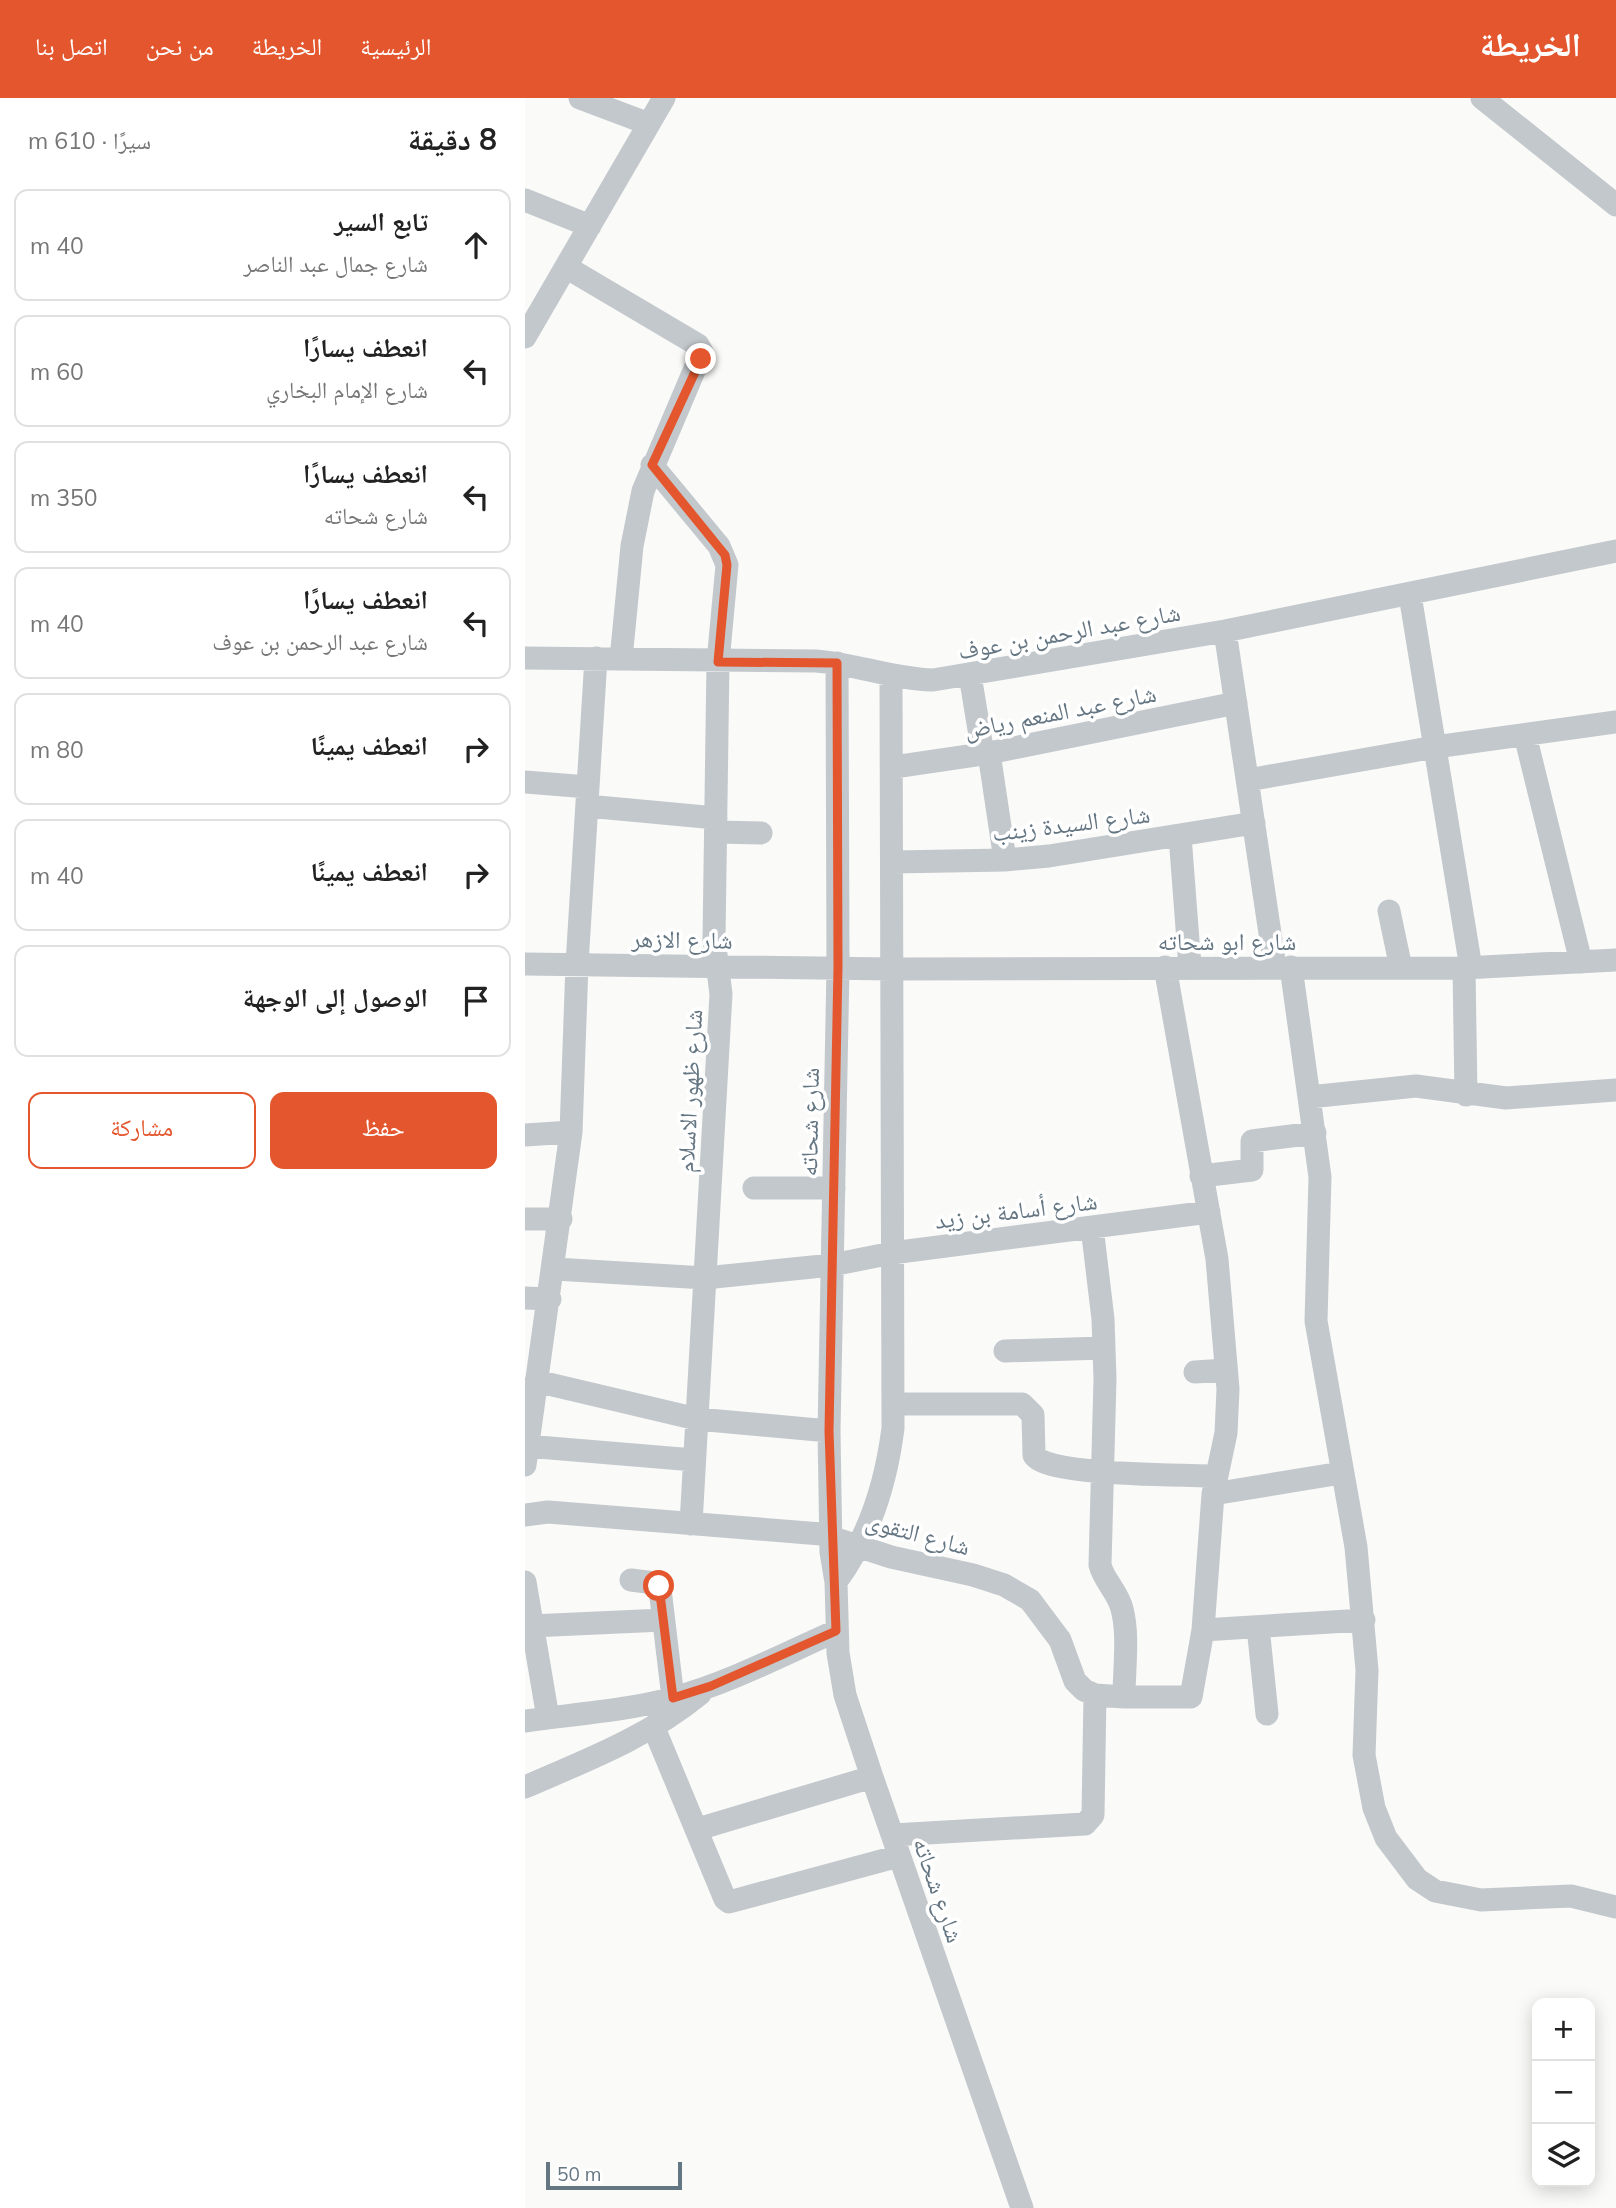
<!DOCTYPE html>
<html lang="ar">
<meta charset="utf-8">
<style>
:root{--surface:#fff;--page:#f6f6f6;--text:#222;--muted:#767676;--line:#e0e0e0;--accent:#e4572e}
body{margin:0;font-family:Mulish,"Noto Naskh Arabic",sans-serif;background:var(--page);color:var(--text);direction:rtl}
.controls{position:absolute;right:21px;bottom:21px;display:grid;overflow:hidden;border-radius:14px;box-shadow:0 4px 18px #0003}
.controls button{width:63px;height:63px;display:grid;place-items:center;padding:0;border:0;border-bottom:2px solid var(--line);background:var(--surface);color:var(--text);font:35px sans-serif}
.scale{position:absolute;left:21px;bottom:18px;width:136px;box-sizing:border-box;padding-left:7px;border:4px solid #657683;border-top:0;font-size:19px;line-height:24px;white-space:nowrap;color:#657683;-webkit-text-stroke:5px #fff;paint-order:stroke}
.stop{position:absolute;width:21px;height:21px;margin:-16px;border:5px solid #e4572e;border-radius:50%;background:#fff}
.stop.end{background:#e4572e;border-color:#fff;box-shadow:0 2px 7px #0008}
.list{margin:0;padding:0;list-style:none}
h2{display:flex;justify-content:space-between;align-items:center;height:91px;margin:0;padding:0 28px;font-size:30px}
h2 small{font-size:23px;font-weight:400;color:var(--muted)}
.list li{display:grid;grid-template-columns:46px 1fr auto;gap:21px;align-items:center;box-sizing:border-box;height:112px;margin:0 14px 14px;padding:0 14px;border:2px solid var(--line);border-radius:14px}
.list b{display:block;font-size:26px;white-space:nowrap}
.list p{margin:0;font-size:23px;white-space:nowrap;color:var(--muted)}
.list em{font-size:23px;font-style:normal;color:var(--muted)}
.actions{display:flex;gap:14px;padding:21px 28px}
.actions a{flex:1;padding:16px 0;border:2px solid var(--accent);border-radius:14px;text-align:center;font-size:24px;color:var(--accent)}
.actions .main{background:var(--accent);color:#fff}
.icon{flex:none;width:38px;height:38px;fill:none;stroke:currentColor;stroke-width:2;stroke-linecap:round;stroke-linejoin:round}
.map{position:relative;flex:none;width:1091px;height:2110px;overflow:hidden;direction:ltr}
header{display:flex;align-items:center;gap:42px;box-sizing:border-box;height:98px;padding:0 35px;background:var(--accent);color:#fff}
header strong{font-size:33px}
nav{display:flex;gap:38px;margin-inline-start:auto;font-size:24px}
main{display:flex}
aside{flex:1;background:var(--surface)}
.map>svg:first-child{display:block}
</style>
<header>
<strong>الخريطة</strong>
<nav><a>الرئيسية</a><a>الخريطة</a><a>من نحن</a><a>اتصل بنا</a></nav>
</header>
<main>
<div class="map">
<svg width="1091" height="2110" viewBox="0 0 1091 2110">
<rect width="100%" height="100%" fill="#fafaf8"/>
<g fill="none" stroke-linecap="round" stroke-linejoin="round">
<path stroke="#c3c8cc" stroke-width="23" d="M55,0L124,26
M957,0L1091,107
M0,102L65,128
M41,169L173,247L177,254L118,393L107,448L96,561
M0,239L139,0
M127,367L194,448L202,467L193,564L189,841L196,896L166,1426
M885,497L946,870
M700,533L750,869
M0,560L291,563C331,566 368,581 408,582L700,533L1091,453
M312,565L313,869L304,1333L306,1454L311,1484L313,1555L320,1597L347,1679L497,2110
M445,577L458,656
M1000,637L1056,864
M464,655L480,762
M369,669L464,655L711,605
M723,682L910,649L1091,624
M0,684L63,689
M62,708L191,720
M191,734L236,735
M655,738L665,869
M368,764L480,762L524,758L729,725
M864,813L876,870
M0,866L369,871L939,870L1091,862
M766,869L795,1079L791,1223L831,1449L842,1572L839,1657L849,1710L861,1740L892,1781L910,1793L956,1802L1046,1798L1091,1809
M939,870L941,997
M784,999L891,988L981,1000L1091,992
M0,1037L46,1034
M676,1078L727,1072V1043L790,1035
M229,1090H309
M0,1121H36
M567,1129L578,1221L580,1281L575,1467C579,1483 593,1494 597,1511C604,1537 599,1571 599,1599
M30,1171L180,1180L307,1167L367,1155L684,1114
M0,1200L25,1201
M480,1253L579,1250
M670,1274L701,1272
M11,1283L172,1321L304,1333
M369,1306H497L508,1317L509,1357C519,1378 663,1377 691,1378
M1,1348L169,1362
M0,1367L46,1034L52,866L71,560
M688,1396L816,1375
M0,1417L23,1414L296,1436L366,1459L448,1477L479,1487L505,1502L535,1542L550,1583L559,1592L570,1597L599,1599H666L678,1532L688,1396L701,1335L703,1291L692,1161L640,869
M106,1482L130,1485L135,1491L148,1600
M0,1484L23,1620
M311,1484C345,1438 361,1386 368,1330L366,578
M6,1528L138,1522
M733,1529L742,1616
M678,1532L839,1522
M0,1623C49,1616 100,1613 148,1600C204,1585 257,1557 311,1533
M129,1630L200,1801L204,1804L374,1758
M0,1689C62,1662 123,1639 175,1596
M173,1731L347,1679
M368,1737L560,1726L568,1717L570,1597"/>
</g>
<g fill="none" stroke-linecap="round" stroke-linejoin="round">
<path stroke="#e4572e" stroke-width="9" d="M134,1488L148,1600L186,1588L311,1533L304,1333L313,869L312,565L193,564L202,467L200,457L127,367L176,261"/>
</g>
<g text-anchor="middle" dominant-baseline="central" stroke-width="7" stroke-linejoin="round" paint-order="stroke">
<g font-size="24" fill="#657683" stroke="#fff">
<text transform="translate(544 533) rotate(-10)">شارع عبد الرحمن بن عوف</text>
<text transform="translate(535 613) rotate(-11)">شارع عبد المنعم رياض</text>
<text transform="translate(546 725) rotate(-7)">شارع السيدة زينب</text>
<text transform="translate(157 841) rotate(1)">شارع الازهر</text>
<text x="702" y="843">شارع ابو شحاته</text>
<text transform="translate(164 993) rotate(-87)">شارع ظهور الاسلام</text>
<text transform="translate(284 1024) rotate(-89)">شارع شحاته</text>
<text transform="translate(491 1112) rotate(-7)">شارع أسامة بن زيد</text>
<text transform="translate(393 1435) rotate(15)">شارع التقوى</text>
<text transform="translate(414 1792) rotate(71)">شارع شحاته</text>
</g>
</g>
</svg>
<div class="controls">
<button>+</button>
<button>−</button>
<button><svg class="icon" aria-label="layers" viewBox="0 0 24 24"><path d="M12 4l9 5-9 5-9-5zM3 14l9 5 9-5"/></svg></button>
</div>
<div class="scale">50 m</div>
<div class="stop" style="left:134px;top:1488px"></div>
<div class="stop end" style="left:176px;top:261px"></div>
</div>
<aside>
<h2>8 دقيقة<small>سيرًا · 610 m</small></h2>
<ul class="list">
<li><svg class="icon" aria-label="ahead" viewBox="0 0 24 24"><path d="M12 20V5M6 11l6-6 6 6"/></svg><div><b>تابع السير</b><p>شارع جمال عبد الناصر</p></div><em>40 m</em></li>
<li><svg class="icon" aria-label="left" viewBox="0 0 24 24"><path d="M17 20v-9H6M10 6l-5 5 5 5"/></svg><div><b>انعطف يسارًا</b><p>شارع الإمام البخاري</p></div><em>60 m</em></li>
<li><svg class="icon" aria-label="left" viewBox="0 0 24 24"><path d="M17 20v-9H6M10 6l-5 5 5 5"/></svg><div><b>انعطف يسارًا</b><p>شارع شحاته</p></div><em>350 m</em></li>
<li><svg class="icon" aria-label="left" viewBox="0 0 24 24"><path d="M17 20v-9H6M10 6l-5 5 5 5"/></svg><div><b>انعطف يسارًا</b><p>شارع عبد الرحمن بن عوف</p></div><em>40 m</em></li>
<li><svg class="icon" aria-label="right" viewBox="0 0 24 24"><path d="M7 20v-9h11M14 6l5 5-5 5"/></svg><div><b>انعطف يمينًا</b></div><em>80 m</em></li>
<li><svg class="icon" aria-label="right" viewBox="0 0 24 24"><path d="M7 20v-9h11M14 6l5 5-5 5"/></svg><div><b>انعطف يمينًا</b></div><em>40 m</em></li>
<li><svg class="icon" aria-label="arrive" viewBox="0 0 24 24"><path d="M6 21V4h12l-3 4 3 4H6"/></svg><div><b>الوصول إلى الوجهة</b></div></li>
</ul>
<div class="actions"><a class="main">حفظ</a><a>مشاركة</a></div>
</aside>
</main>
